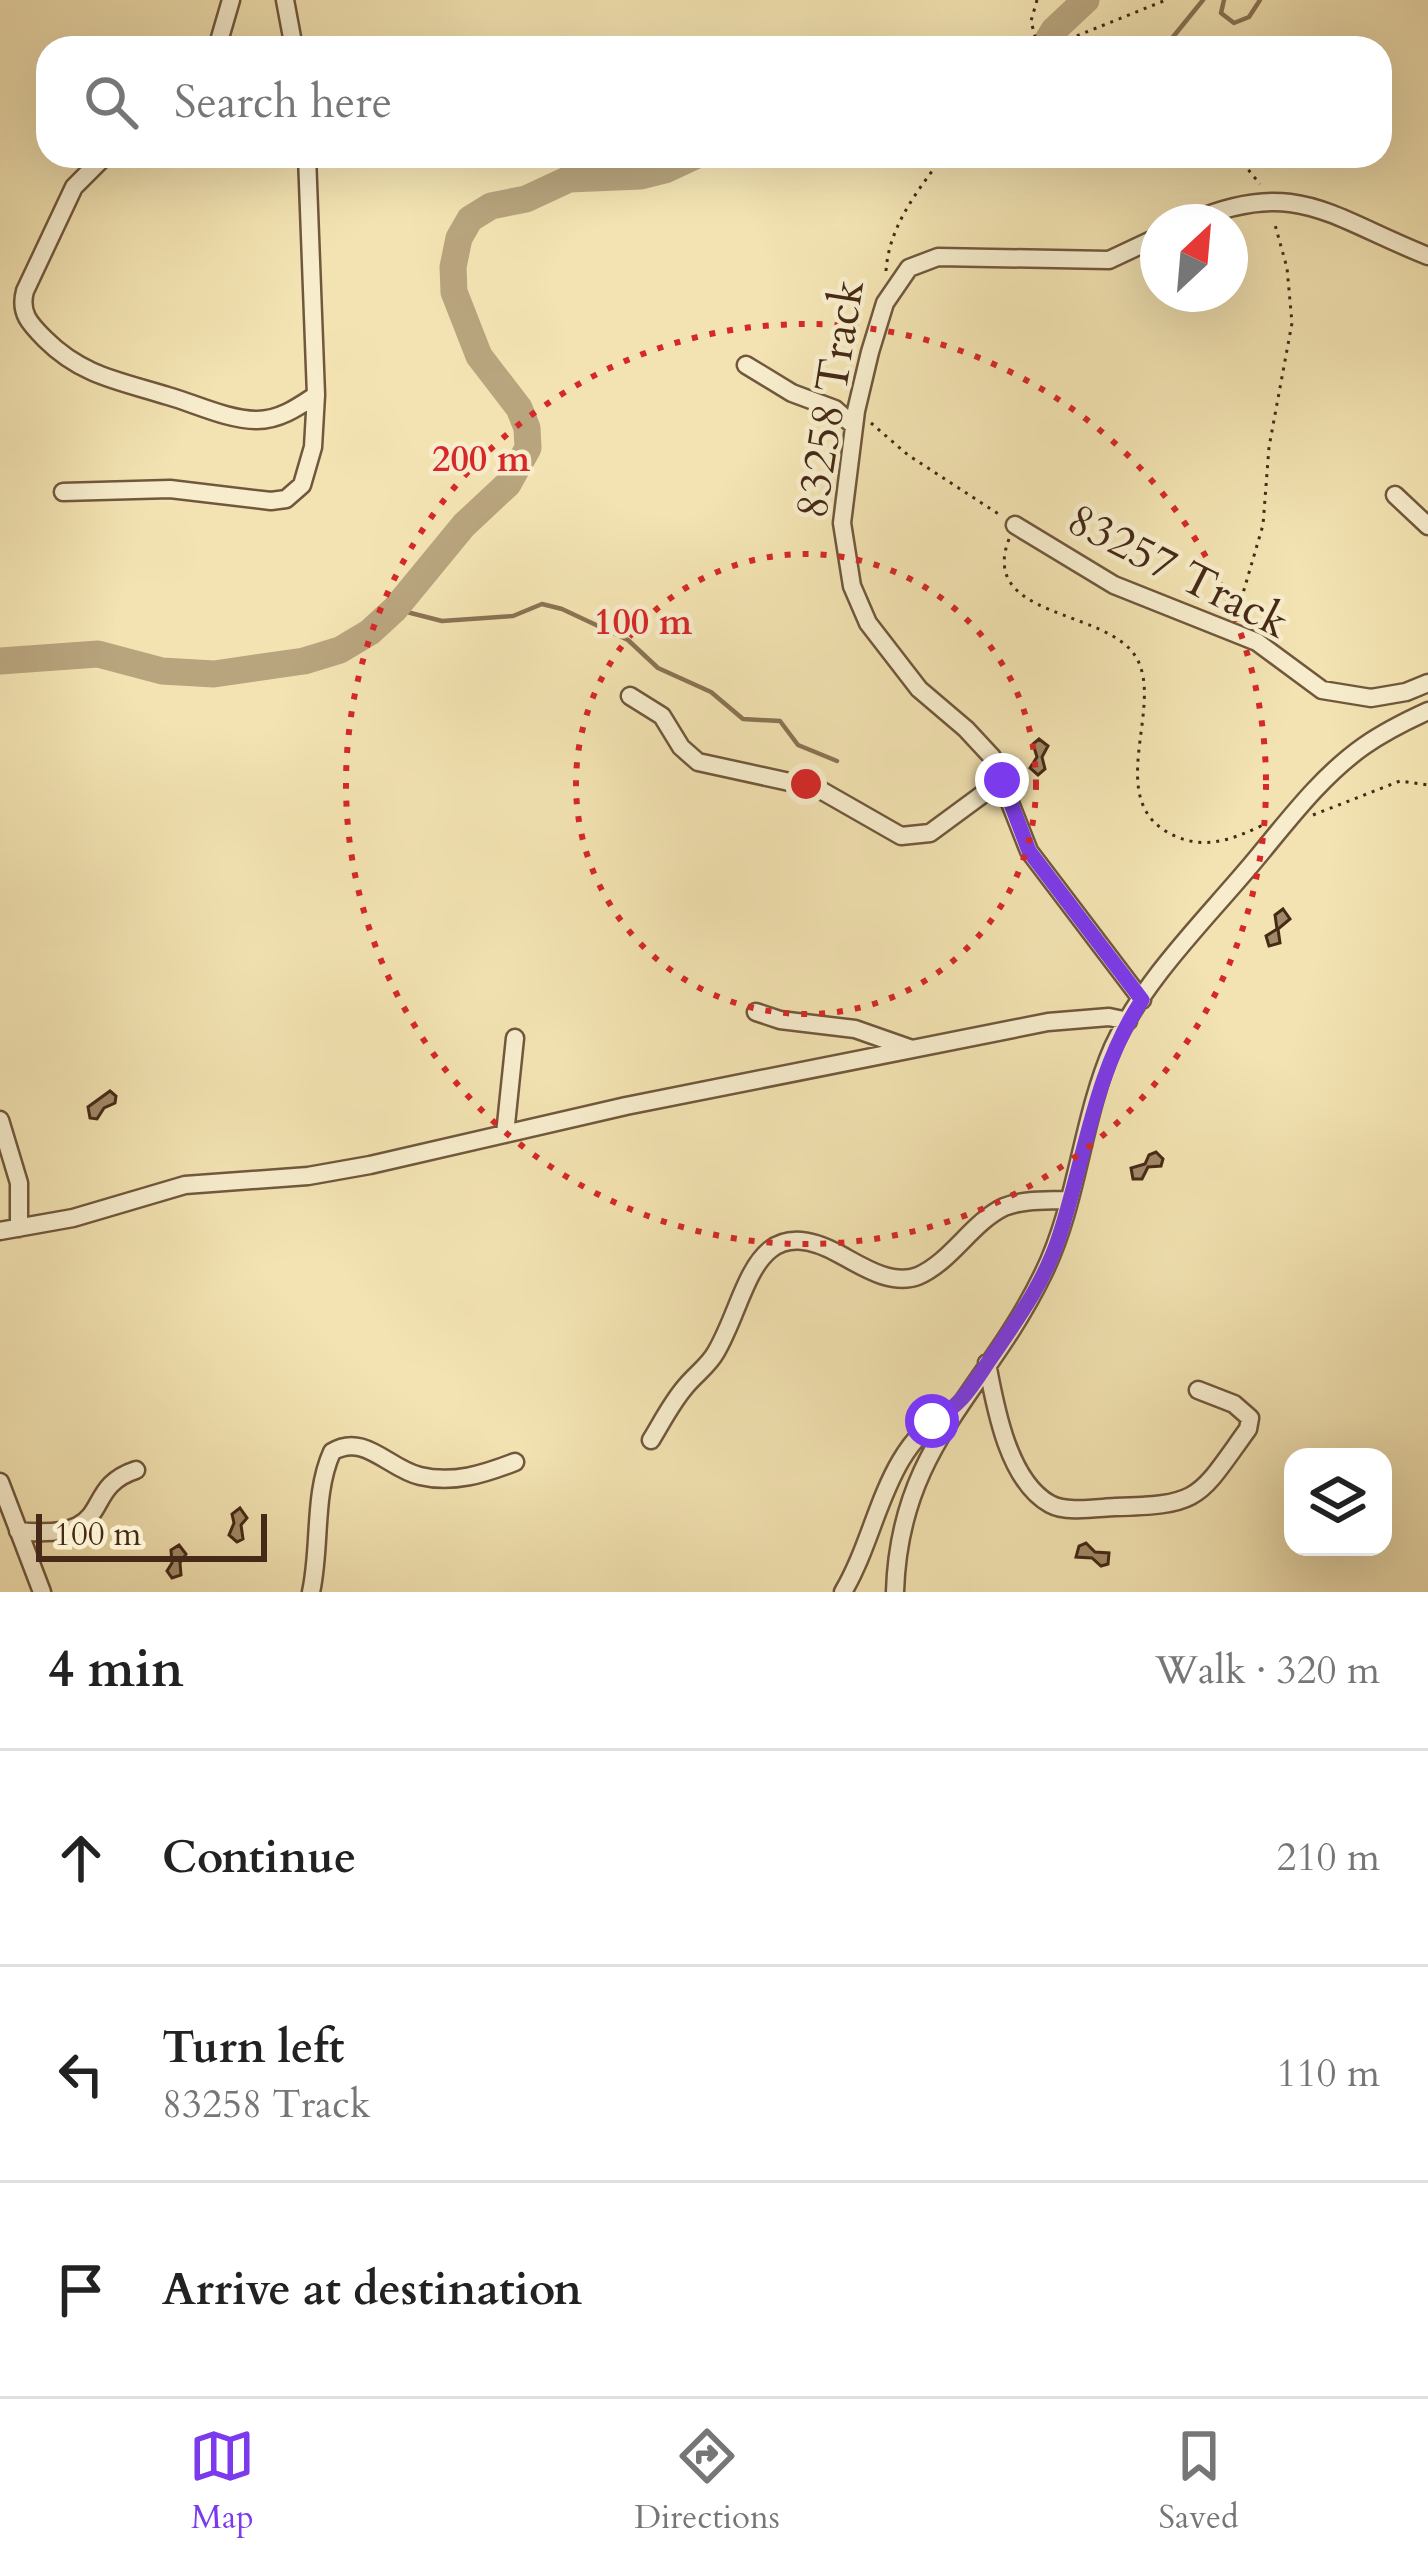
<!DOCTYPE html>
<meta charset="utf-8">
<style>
:root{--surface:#fff;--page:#f6f6f6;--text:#222;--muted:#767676;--line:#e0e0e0;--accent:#7c3aed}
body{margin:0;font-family:Cardo,serif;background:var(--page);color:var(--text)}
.controls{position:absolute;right:36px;bottom:36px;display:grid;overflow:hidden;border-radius:24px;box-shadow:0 12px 48px #0002}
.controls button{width:108px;height:108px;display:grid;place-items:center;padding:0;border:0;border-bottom:3px solid var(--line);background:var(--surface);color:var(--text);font:60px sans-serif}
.compass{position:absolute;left:1140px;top:204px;width:108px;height:108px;border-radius:50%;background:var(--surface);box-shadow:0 12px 48px #0002;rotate:26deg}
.scale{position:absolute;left:36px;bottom:30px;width:231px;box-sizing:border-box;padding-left:12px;border:6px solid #462916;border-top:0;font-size:33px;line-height:42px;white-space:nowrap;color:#462916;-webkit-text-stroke:9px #f7edcd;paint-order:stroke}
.stop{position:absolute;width:36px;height:36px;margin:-27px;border:9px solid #7c3aed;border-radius:50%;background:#fff}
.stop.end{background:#7c3aed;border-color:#fff;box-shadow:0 3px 12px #0008}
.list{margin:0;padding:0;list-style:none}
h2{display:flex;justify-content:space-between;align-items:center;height:156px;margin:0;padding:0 48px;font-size:51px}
h2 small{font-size:39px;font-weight:400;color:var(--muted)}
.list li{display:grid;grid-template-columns:78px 1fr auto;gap:36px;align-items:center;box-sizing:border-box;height:216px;padding:0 48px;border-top:3px solid var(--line)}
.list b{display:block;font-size:45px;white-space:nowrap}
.list p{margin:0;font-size:39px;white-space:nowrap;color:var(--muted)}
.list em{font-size:39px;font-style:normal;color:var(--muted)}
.icon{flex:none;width:66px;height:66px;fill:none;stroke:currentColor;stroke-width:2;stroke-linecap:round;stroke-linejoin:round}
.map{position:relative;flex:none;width:1428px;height:1592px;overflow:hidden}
.search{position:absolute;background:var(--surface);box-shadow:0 12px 48px #0002;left:36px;right:36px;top:36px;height:132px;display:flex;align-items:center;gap:30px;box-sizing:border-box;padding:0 42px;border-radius:36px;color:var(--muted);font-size:45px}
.sheet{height:804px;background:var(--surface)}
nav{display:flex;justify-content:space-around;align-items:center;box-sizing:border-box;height:168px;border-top:3px solid var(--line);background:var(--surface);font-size:33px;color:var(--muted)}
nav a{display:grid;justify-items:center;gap:6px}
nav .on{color:var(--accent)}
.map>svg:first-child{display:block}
</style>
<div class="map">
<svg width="1428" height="1592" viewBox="0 0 1428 1592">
<rect width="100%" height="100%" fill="#f3e3b2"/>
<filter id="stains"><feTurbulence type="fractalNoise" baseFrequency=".00167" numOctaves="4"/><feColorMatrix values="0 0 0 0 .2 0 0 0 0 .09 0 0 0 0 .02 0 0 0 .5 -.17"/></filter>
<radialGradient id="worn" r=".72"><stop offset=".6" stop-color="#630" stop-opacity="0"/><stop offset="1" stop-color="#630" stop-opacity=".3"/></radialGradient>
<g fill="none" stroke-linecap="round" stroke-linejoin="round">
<path stroke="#8a7354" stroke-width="4.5" d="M1224,0L1221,13L1234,23L1249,17L1260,0
M1164,48L1203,0
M395,609L442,621L513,616L542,604L562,609L628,640L658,668L711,692L743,719L780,721L798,745L837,761"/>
<path stroke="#b8a47d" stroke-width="27" d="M1043,48L1054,30L1086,0
M0,661L98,654L162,671L214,674L304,661L340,650L370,632L395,609L464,525L508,484L528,448L527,428L519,408L479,356L454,292L453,267L459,238L470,219L491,206L526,199L569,179L641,176L665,170L695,156"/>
</g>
<path fill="#a08a67" stroke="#462916" stroke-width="3" d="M1039,739L1048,746L1042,757L1045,769L1038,775L1030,768L1037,757L1033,744Z
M1283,909L1290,919L1278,929L1280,943L1269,946L1266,936L1277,929L1275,915Z
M110,1091L116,1096L115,1103L104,1108L97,1119L90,1118L88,1107Z
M1156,1152L1163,1159L1161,1166L1148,1167L1142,1179H1133L1131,1168L1145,1164L1149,1155Z
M240,1508L247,1518L241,1525L243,1539L237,1542L229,1535L234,1523L232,1514Z
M1086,1543L1095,1552L1109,1553L1108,1564L1101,1566L1092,1558L1076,1557L1079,1546Z
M179,1545L186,1554L180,1563L181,1575L172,1578L167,1571L172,1563L171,1550Z"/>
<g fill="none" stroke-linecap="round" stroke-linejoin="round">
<defs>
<path id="minor" d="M285,0L294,48
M217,48L231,0
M105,156L74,187L25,291C19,313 30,324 45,339C82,376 120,381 168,396C196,404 228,420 257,420C280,420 298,407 316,395
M1190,222C1296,176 1331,218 1428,256
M746,365L792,393L835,409L854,426
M63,492L170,489L271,501L286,499L302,485L313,447L316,395L307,156
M1395,495L1428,526
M1015,525L1114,585L1257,642L1322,690L1371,698L1406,692L1428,683
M630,696L662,716L681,747L698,762L817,788L901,836L930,833L1002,780
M1142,1000L1029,851L992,757L966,729L919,689L868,623L852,586L842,523L856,411L870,352L885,303L909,268L938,257L1109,260L1158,237
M756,1012L780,1020L855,1029L912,1049
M0,1120L19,1183V1228
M505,1134L515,1038
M0,1231L73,1218L185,1185L308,1176L370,1165L626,1106L1048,1022L1109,1017L1128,1021
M987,1363C995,1406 1008,1481 1050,1504C1066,1513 1096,1508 1115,1507C1202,1505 1198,1498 1248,1429L1250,1418L1234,1404L1198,1390
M651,1440C662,1422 672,1402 686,1386C696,1374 709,1365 716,1352C749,1296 752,1205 841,1255C863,1267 892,1286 918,1276C952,1261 971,1223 1004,1207C1024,1199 1047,1201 1068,1200
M0,1482L42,1592
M18,1531C121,1541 77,1489 136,1470
M311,1592C321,1547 313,1494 332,1452C364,1432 389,1469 420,1476C453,1484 484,1474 515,1462
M843,1592C879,1532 883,1448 950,1411
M895,1592C899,1446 986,1392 1043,1274C1078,1203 1081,1120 1113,1047C1143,982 1199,926 1245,872C1282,829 1317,779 1364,746C1384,732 1406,721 1428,711"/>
</defs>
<use href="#minor" stroke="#71583d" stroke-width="21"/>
<path stroke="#462916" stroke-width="3" stroke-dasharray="3 6" stroke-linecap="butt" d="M1037,0L1031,21L1038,48
M1064,48L1074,37L1166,0
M1237,156L1260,184
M886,271C889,226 917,192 943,156
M871,423L908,455L1000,515
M1009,539C978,619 1106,608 1136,657C1166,707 1100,803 1175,836C1206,850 1233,839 1263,825
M1236,617L1263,525L1269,447L1292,323L1287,268L1274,221
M1313,815L1400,781L1428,785"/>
<use href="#minor" stroke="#f7edcd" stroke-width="16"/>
</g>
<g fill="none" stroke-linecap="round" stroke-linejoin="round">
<path stroke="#7c3aed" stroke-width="15" d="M932,1421C965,1403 972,1385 993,1355C1019,1317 1046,1279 1060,1234C1086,1154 1094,1073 1142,1000L1029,851L1002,780"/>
</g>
<g fill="none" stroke="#d62828" stroke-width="6" stroke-dasharray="6 12">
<circle cx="806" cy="784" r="230"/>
<circle cx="806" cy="784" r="460"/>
</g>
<g text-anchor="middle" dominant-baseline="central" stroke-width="9" stroke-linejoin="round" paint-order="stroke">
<g font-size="45" fill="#462916" stroke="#f7edcd">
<text transform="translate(830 399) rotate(-81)">83258 Track</text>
<text transform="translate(1178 571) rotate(27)">83257 Track</text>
</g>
</g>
<circle cx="806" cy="784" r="18" fill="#d62828" stroke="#f7edcd" stroke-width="6"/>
<g font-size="36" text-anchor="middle" font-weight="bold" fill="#d62828" stroke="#f7edcd" stroke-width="9" stroke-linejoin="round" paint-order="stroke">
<text x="481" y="471">200 m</text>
<text x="643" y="634">100 m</text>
</g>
<rect width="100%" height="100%" filter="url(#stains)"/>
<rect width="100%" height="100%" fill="url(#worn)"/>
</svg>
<div class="controls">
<button><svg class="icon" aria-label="layers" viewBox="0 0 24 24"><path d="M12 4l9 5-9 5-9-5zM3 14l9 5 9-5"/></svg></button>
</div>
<svg class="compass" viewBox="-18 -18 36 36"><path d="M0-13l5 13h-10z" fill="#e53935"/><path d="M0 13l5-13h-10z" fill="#767676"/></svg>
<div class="scale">100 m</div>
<div class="stop" style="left:932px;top:1421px"></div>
<div class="stop end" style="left:1002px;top:780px"></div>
<div class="search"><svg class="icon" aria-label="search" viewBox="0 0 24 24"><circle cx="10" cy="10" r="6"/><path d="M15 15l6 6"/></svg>Search here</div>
</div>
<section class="sheet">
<h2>4 min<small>Walk · 320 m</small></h2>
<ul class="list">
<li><svg class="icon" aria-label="ahead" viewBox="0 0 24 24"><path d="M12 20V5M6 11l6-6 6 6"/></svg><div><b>Continue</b></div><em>210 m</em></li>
<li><svg class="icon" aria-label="left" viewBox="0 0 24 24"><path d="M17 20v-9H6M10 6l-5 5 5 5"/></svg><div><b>Turn left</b><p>83258 Track</p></div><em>110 m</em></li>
<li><svg class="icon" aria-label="arrive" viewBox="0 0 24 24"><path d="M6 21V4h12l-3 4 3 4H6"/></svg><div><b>Arrive at destination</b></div></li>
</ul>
</section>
<nav>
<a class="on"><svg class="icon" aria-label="map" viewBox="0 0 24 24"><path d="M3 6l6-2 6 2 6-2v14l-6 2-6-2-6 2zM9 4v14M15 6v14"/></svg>Map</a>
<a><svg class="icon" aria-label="directions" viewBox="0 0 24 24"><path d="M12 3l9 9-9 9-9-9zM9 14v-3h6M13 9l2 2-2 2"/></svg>Directions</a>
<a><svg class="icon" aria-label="saved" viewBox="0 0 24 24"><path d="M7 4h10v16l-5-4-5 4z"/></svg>Saved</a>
</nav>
